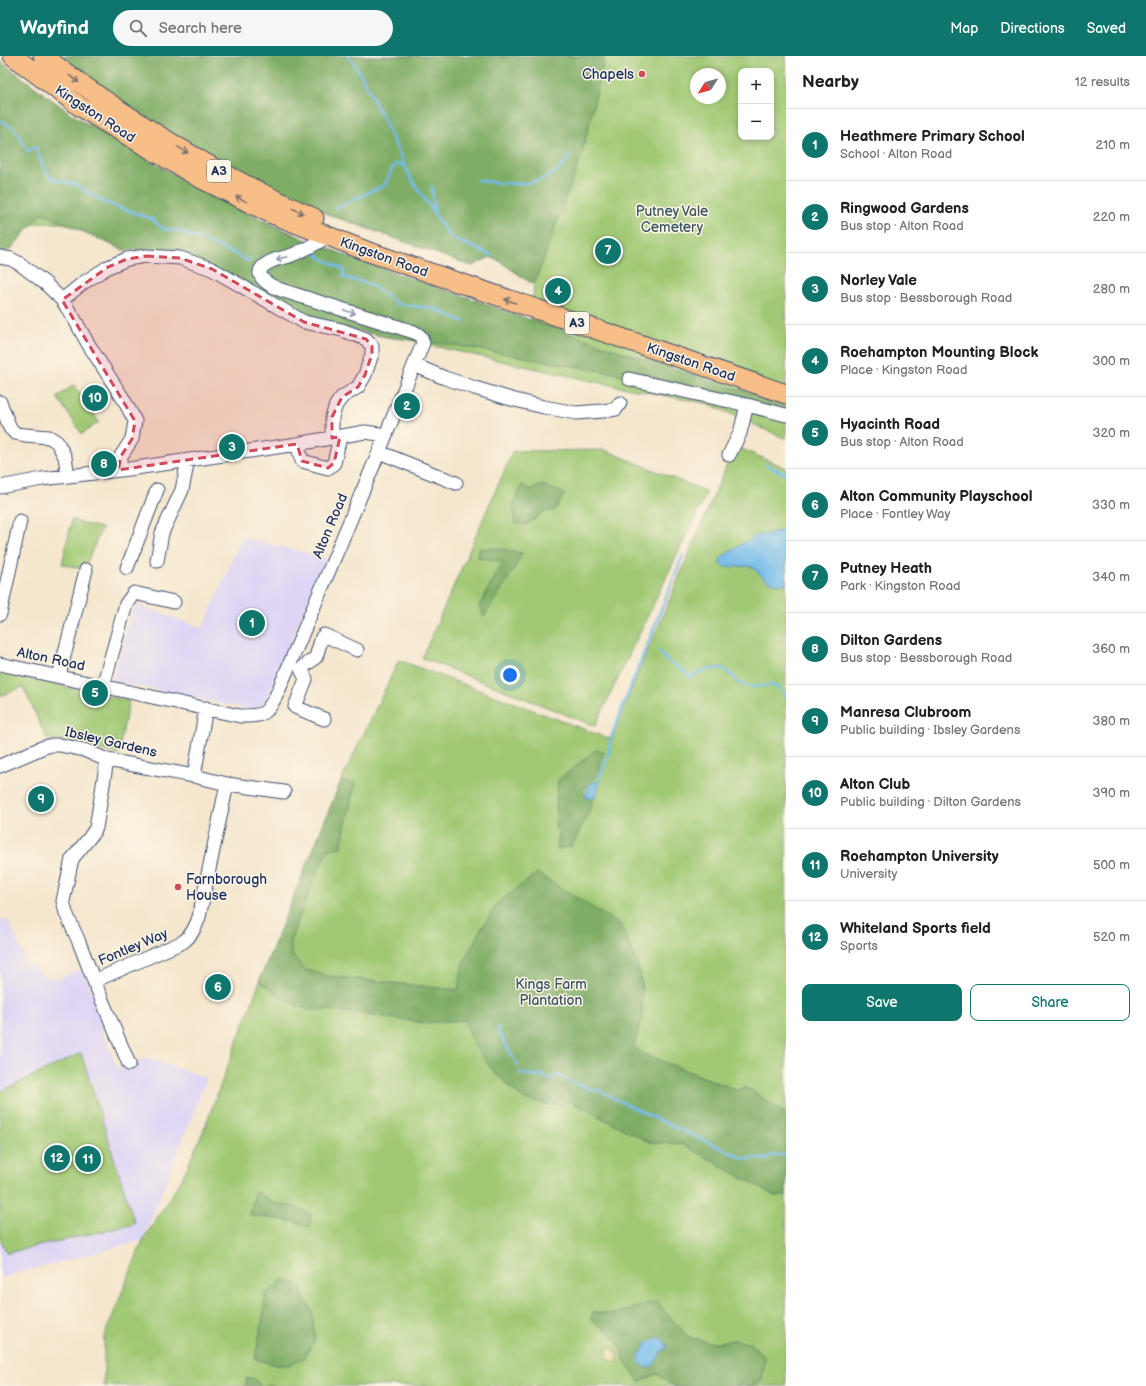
<!DOCTYPE html>
<meta charset="utf-8">
<style>
:root{--surface:#fff;--page:#f6f6f6;--text:#202124;--muted:#757577;--line:#e0e0e0;--accent:#0f766e}
body{margin:0;font-family:"Balsamiq Sans",sans-serif;background:var(--page);color:var(--text)}
.controls{position:absolute;right:12px;top:12px;display:grid;overflow:hidden;border-radius:8px;box-shadow:0 2px 6px #0003}
.controls button{width:36px;height:36px;display:grid;place-items:center;padding:0;border:0;border-bottom:1px solid var(--line);background:var(--surface);color:var(--text);font:20px sans-serif}
.compass{position:absolute;left:690px;top:12px;width:36px;height:36px;border-radius:50%;background:var(--surface);box-shadow:0 2px 6px #0003;rotate:234deg}
.you{position:absolute;left:510px;top:619px;width:14px;height:14px;margin:-10px;border:3px solid #fff;border-radius:50%;background:#1a73e8;box-shadow:0 0 0 6px #1a73e833}
.badge{display:grid;place-items:center;width:26px;height:26px;border-radius:50%;background:var(--accent);color:#fff;font-size:13px;font-weight:700}
.pin{position:absolute;translate:-50% -50%;border:2px solid #fff;box-shadow:0 1px 4px #0006}
.list{margin:0;padding:0;list-style:none}
h2{display:flex;justify-content:space-between;align-items:center;height:52px;margin:0;padding:0 16px;font-size:17px}
h2 small{font-size:13px;font-weight:400;color:var(--muted)}
.list li{display:grid;grid-template-columns:26px 1fr auto;gap:12px;align-items:center;box-sizing:border-box;height:72px;padding:0 16px;border-top:1px solid var(--line)}
.list b{display:block;font-size:15px;white-space:nowrap}
.list p{margin:0;font-size:13px;white-space:nowrap;color:var(--muted)}
.list em{font-size:13px;font-style:normal;color:var(--muted)}
.actions{display:flex;gap:8px;padding:12px 16px}
.actions a{flex:1;padding:9px 0;border:1px solid var(--accent);border-radius:8px;text-align:center;font-size:14px;color:var(--accent)}
.actions .main{background:var(--accent);color:#fff}
.icon{flex:none;width:22px;height:22px;fill:none;stroke:currentColor;stroke-width:2;stroke-linecap:round;stroke-linejoin:round}
.map{position:relative;flex:none;width:786px;height:1330px;overflow:hidden}
header{display:flex;align-items:center;gap:24px;box-sizing:border-box;height:56px;padding:0 20px;background:var(--accent);color:#fff}
header strong{font-size:19px}
nav{display:flex;gap:22px;margin-inline-start:auto;font-size:14px}
.search{width:280px;height:36px;background:var(--page);display:flex;align-items:center;gap:10px;box-sizing:border-box;padding:0 14px;border-radius:22px;color:var(--muted);font-size:15px}
main{display:flex}
aside{flex:1;background:var(--surface)}
.map>svg:first-child{display:block}
</style>
<header>
<strong>Wayfind</strong>
<div class="search"><svg class="icon" aria-label="search" viewBox="0 0 24 24"><circle cx="10" cy="10" r="6"/><path d="M15 15l6 6"/></svg>Search here</div>
<nav><a>Map</a><a>Directions</a><a>Saved</a></nav>
</header>
<main>
<div class="map">
<svg width="786" height="1330" viewBox="0 0 786 1330">
<rect width="100%" height="100%" fill="#fcf5e5"/>
<filter id="ink" filterUnits="userSpaceOnUse"><feTurbulence type="fractalNoise" baseFrequency=".025" numOctaves="2"/><feDisplacementMap in="SourceGraphic" scale="8" xChannelSelector="R" yChannelSelector="G"/><feConvolveMatrix kernelMatrix="1 2 1 2 8 2 1 2 1" color-interpolation-filters="sRGB"/></filter>
<filter id="wash" filterUnits="userSpaceOnUse"><feTurbulence type="fractalNoise" baseFrequency=".012" numOctaves="4" result="noise"/><feDisplacementMap in="SourceGraphic" scale="16" xChannelSelector="R" yChannelSelector="G"/><feGaussianBlur stdDeviation="0.9" result="paint"/><feColorMatrix in="noise" values="0 0 0 0 0 0 0 0 0 0 0 0 0 0 0 0 0 1.4 0 .05"/><feComposite in="paint" operator="in"/></filter>
<g filter="url(#wash)">
<rect width="100%" height="100%" fill="#f5e7ce"/>
<path fill="#ded5f5" d="M242,481L326,502L266,644L261,651L257,653H249L113,625L127,572L135,548L203,572Z
M0,863L8,864L28,910L34,907L41,918L47,921L53,922H60L78,914L83,916L105,965L99,969L118,1013L147,1002L207,1022L143,1184L0,1222Z"/>
<path fill="#a1c975" stroke="#5e7c6a" fill-rule="evenodd" d="M58,0H786V383L709,348L610,329L433,290L389,278L124,175L63,167H40L19,172L0,168V5L75,61L113,82L168,115L222,144L304,183L350,201L531,265L534,229L498,204L490,201L472,210L330,159ZM741,15H771V81H741ZM696,18H720V42H696Z
M74,329L99,366L82,378L57,341Z
M735,390L786,412V1330H104V1281L143,1184L182,1123L204,1073L263,917L341,725L399,604L610,683Z
M605,394L707,436L595,670L422,602L513,395Z
M72,463L80,467L102,472L84,513L62,508Z
M0,617L25,621L129,645L118,698L61,685L47,683L23,631L0,640Z
M81,997L135,1168L7,1197L0,1183V1036Z"/>
<path fill="#80ad66" stroke="#4e6e62" d="M58,0H603V9L582,98L534,229L498,204L490,201L472,210L330,159L280,137L209,99L119,45Z
M0,5C24,23 48,42 73,59C87,69 104,76 118,85C179,122 240,157 306,184C357,205 409,221 461,239C569,278 677,316 786,348V353L646,323L460,290L386,281L311,264L232,219L150,194H123L42,157L10,194L0,197Z
M522,429L530,434L542,429L565,438L554,455H545L526,469L515,467L513,449Z
M490,492L508,494L522,497L516,510L484,561L479,550L503,506L478,501L479,493Z
M596,694L604,696L599,716L582,735L593,747L572,790L557,793L559,779L555,770L558,724Z
M341,725L355,727L341,791L328,794L310,833L290,886L292,899L306,914L328,920L458,934L463,907L482,871L498,847L537,817L621,869L638,910L642,927V963L634,990L642,997L736,1034L745,1032L751,1034L786,1058V1140H775L682,1088L649,1086L571,1046L551,1049L523,1043L494,1016L473,988L465,964L424,967L332,954H308L286,944L259,925Z
M255,1135L274,1147L299,1152L311,1159L310,1171L295,1166L250,1159Z
M283,1224L292,1225L301,1230L303,1239L312,1255L315,1283L304,1302L291,1309H276L255,1303L264,1255L265,1238Z
M657,1245L664,1255L689,1281L712,1287L736,1284L752,1288L765,1302L762,1324L751,1330H673L657,1318L639,1326L624,1304L620,1290L610,1277L591,1263L593,1256L614,1258Z
M247,1322H253L259,1327L260,1330H245Z"/>
<path fill="#eeda9e" stroke="#84847e" d="M608,1292H612L615,1295L618,1300L616,1306C608,1305 605,1299 608,1292Z"/>
<path fill="#73bbeb" stroke="#4775a4" d="M786,474V528H777L766,524L752,511L746,510L725,511L720,508V504L722,501L755,480Z
M599,725V730L594,743L585,741C590,731 584,728 599,725Z
M659,1281L666,1287L667,1293L662,1295L653,1310L646,1312L640,1307L638,1301L647,1287Z"/>
<g fill="none" stroke-linecap="round" stroke-linejoin="round">
<path stroke="#73bbeb" stroke-width="2.5" d="M348,0L359,15L384,64L410,121L450,181L491,199
M0,64C7,68 14,71 18,78C22,85 22,90 28,95L32,92H36L44,113L50,121L56,124L75,128L101,145L152,163L163,173L180,175L238,199L243,203L250,205
M477,124C507,128 535,134 561,112C564,109 567,104 570,100
M432,131L435,158
M335,152L385,129L392,113L396,108L405,109
M316,197L320,201L344,214L343,221L372,229L397,248L436,253L464,266
M766,409L786,418
M659,595L667,605L680,612L691,621L704,614L722,612L732,619L738,627L752,631L772,629L779,632L786,640
M599,725L609,696L610,686L621,655L683,499
M498,972V975L518,1010
M520,1017L536,1020L540,1019H543L545,1022H554L558,1019L563,1021L573,1028L581,1029L592,1034H598L646,1058L745,1103L761,1102L767,1104L771,1099H786"/>
</g>
</g>
<g filter="url(#ink)">
<g fill="none" stroke-linecap="round" stroke-linejoin="round">
<defs>
<path id="minor" d="M0,201L11,203L20,208L46,228L62,244L75,264L87,286L124,344L135,365L132,383L121,400L118,414
M62,244L83,227L108,211L127,203L146,200L180,202L212,213L304,266L342,274L366,283L372,290V298L365,319L358,331L342,341L336,349L332,361V382
M414,309L445,322L475,332L511,343L544,351L576,357L603,355L616,353L620,347
M629,323L747,349L786,359
M0,346L10,372L15,377L25,379L49,381L57,386L65,401L68,420
M297,388L302,405L328,412L334,407L340,381
M379,396L456,427
M729,399L740,377L747,349
M0,431L42,423L129,413L297,388L365,376L386,379
M157,505L162,477L182,434L188,404
M127,512L157,434
M0,558L20,465
M0,608L240,660C264,660 266,659 277,638L379,396L423,287C422,281 420,279 414,276L281,234C266,228 247,216 272,205C278,202 285,202 292,199C305,194 316,187 328,181
M59,620L86,514
M103,630L126,548L134,537L174,546
M324,663L295,651L306,623L301,613L316,601L322,581L324,579L357,594
M107,704L96,772L90,781L72,803L63,845L66,857L79,886L94,925L183,886C191,880 196,871 199,861L227,728
M0,710L44,691L52,689H60L84,694L107,704L194,720L206,652
M194,720L227,728L284,736
M94,925L129,1008"/>
<path id="highway" d="M13,0L79,50L105,66L198,121L272,158L369,196L786,338
M43,0C128,64 217,119 314,162"/>
</defs>
<use href="#minor" stroke="#3c4b6f" stroke-width="15"/>
<use href="#highway" stroke="#3c4b6f" stroke-width="21"/>
<use href="#minor" stroke="#fff" stroke-width="13"/>
<use href="#highway" stroke="#f7be87" stroke-width="19"/>
</g>
<defs><path id="oneway-shaft" d="M-6 0H5M1.5-3L5.5 0L1.5 3" fill="none" stroke-width="1.6" stroke-linecap="round" stroke-linejoin="round"/></defs>
<g stroke="#7e6f70">
<use href="#oneway-shaft" transform="translate(74 23) rotate(37)"/>
<use href="#oneway-shaft" transform="translate(183 94) rotate(31)"/>
<use href="#oneway-shaft" transform="translate(241 143) rotate(-154)"/>
<use href="#oneway-shaft" transform="translate(298 155) rotate(24)"/>
<use href="#oneway-shaft" transform="translate(510 245) rotate(-161)"/>
</g>
<g stroke="#8d97ae">
<use href="#oneway-shaft" transform="translate(282 202) rotate(165)"/>
<use href="#oneway-shaft" transform="translate(350 256) rotate(17)"/>
</g>
</g>
<path fill="#d1495b" fill-opacity="0.2" stroke="#d1495b" stroke-width="3" stroke-dasharray="8 5" stroke-linejoin="round" d="M146,200L180,202L212,213L304,266L366,283L372,290V298L365,319L358,331L342,341L332,361V382L340,381L334,407L328,412L302,405L297,388L118,414L121,400L132,383L135,365L62,244L108,211L127,203Z"/>
<g fill="#d1495b" stroke="#fcf5e5" stroke-width="1.5">
<circle cx="642" cy="18" r="4"/>
<circle cx="178" cy="831" r="4"/>
</g>
<g text-anchor="middle" dominant-baseline="central" stroke-width="3" stroke-linejoin="round" paint-order="stroke">
<g fill="#fcf5e5" stroke="#5e6a86" stroke-width="1">
<rect x="207" y="104" width="24" height="22" rx="3"/>
<rect x="565" y="256" width="24" height="22" rx="3"/>
</g>
<g font-size="13" font-weight="bold" fill="#1b2f5e">
<text x="219" y="115">A3</text>
<text x="577" y="267">A3</text>
</g>
<g font-size="14" fill="#1b2f5e" stroke="#fcf5e5" text-anchor="end">
<text x="634" y="18">Chapels</text>
<text x="186" y="823" text-anchor="start">Farnborough<tspan x="186" dy="16">House</tspan></text>
</g>
<g font-size="14" fill="#1b2f5e" stroke="#fcf5e5">
<text transform="translate(95 58) rotate(33)">Kingston Road</text>
<text transform="translate(384 201) rotate(20)">Kingston Road</text>
<text transform="translate(691 306) rotate(19)">Kingston Road</text>
<text transform="translate(330 470) rotate(-67)">Alton Road</text>
<text transform="translate(51 603) rotate(12)">Alton Road</text>
<text transform="translate(111 686) rotate(13)">Ibsley Gardens</text>
<text transform="translate(133 891) rotate(-23)">Fontley Way</text>
</g>
<g font-size="14" fill="#3c5664" stroke="#fcf5e5">
<text x="672" y="155">Putney Vale<tspan x="672" dy="16">Cemetery</tspan></text>
<text x="551" y="928">Kings Farm<tspan x="551" dy="16">Plantation</tspan></text>
</g>
</g>
</svg>
<div class="controls">
<button>+</button>
<button>−</button>
</div>
<svg class="compass" viewBox="-18 -18 36 36"><path d="M0-13l5 13h-10z" fill="#e53935"/><path d="M0 13l5-13h-10z" fill="#757577"/></svg>
<div class="you"></div>
<div class="pin badge" style="left:252px;top:567px">1</div>
<div class="pin badge" style="left:407px;top:350px">2</div>
<div class="pin badge" style="left:232px;top:391px">3</div>
<div class="pin badge" style="left:558px;top:235px">4</div>
<div class="pin badge" style="left:95px;top:637px">5</div>
<div class="pin badge" style="left:218px;top:931px">6</div>
<div class="pin badge" style="left:608px;top:195px">7</div>
<div class="pin badge" style="left:104px;top:408px">8</div>
<div class="pin badge" style="left:41px;top:743px">9</div>
<div class="pin badge" style="left:95px;top:342px">10</div>
<div class="pin badge" style="left:88px;top:1103px">11</div>
<div class="pin badge" style="left:57px;top:1102px">12</div>
</div>
<aside>
<h2>Nearby<small>12 results</small></h2>
<ul class="list">
<li><span class="badge">1</span><div><b>Heathmere Primary School</b><p>School · Alton Road</p></div><em>210 m</em></li>
<li><span class="badge">2</span><div><b>Ringwood Gardens</b><p>Bus stop · Alton Road</p></div><em>220 m</em></li>
<li><span class="badge">3</span><div><b>Norley Vale</b><p>Bus stop · Bessborough Road</p></div><em>280 m</em></li>
<li><span class="badge">4</span><div><b>Roehampton Mounting Block</b><p>Place · Kingston Road</p></div><em>300 m</em></li>
<li><span class="badge">5</span><div><b>Hyacinth Road</b><p>Bus stop · Alton Road</p></div><em>320 m</em></li>
<li><span class="badge">6</span><div><b>Alton Community Playschool</b><p>Place · Fontley Way</p></div><em>330 m</em></li>
<li><span class="badge">7</span><div><b>Putney Heath</b><p>Park · Kingston Road</p></div><em>340 m</em></li>
<li><span class="badge">8</span><div><b>Dilton Gardens</b><p>Bus stop · Bessborough Road</p></div><em>360 m</em></li>
<li><span class="badge">9</span><div><b>Manresa Clubroom</b><p>Public building · Ibsley Gardens</p></div><em>380 m</em></li>
<li><span class="badge">10</span><div><b>Alton Club</b><p>Public building · Dilton Gardens</p></div><em>390 m</em></li>
<li><span class="badge">11</span><div><b>Roehampton University</b><p>University</p></div><em>500 m</em></li>
<li><span class="badge">12</span><div><b>Whiteland Sports field</b><p>Sports</p></div><em>520 m</em></li>
</ul>
<div class="actions"><a class="main">Save</a><a>Share</a></div>
</aside>
</main>
